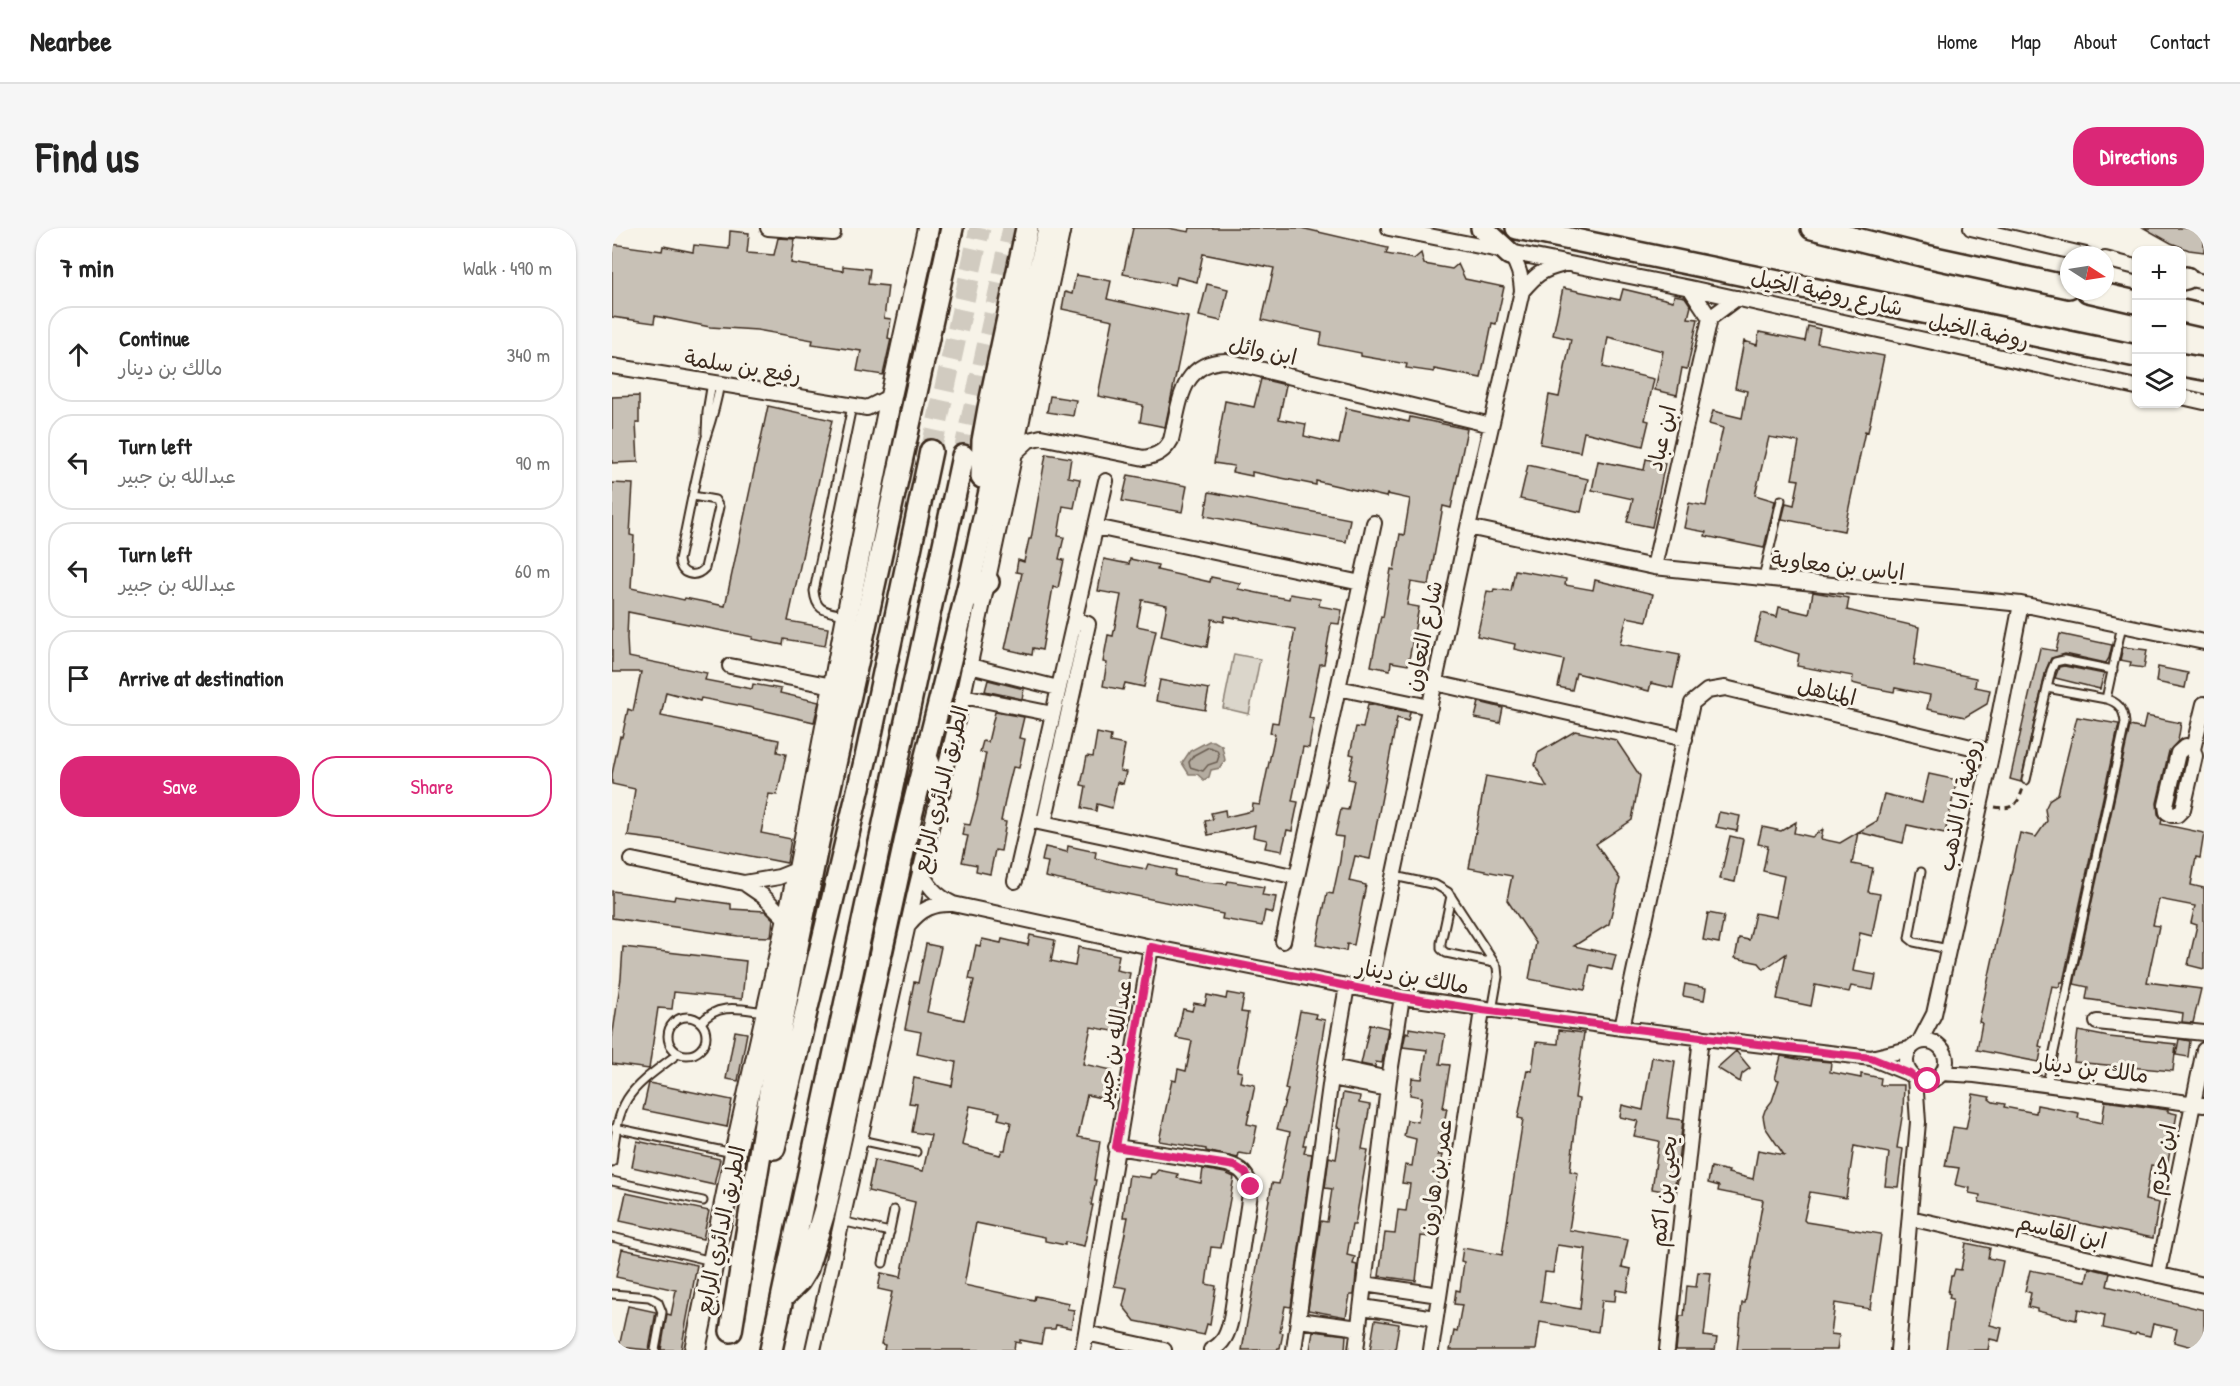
<!DOCTYPE html>
<meta charset="utf-8">
<style>
:root{--surface:#fff;--page:#f6f6f6;--text:#222;--muted:#767676;--line:#e0e0e0;--accent:#db2777}
body{margin:0;font-family:"Patrick Hand","Playpen Sans Arabic",sans-serif;background:var(--page);color:var(--text)}
.controls{position:absolute;right:18px;top:18px;display:grid;overflow:hidden;border-radius:12px;box-shadow:0 2px 4px #0004}
.controls button{width:54px;height:54px;display:grid;place-items:center;padding:0;border:0;border-bottom:2px solid var(--line);background:var(--surface);color:var(--text);font:30px sans-serif}
.compass{position:absolute;left:1448px;top:18px;width:54px;height:54px;border-radius:50%;background:var(--surface);box-shadow:0 2px 4px #0004;rotate:102deg}
.stop{position:absolute;width:18px;height:18px;margin:-14px;border:4px solid #db2777;border-radius:50%;background:#fff}
.stop.end{background:#db2777;border-color:#fff;box-shadow:0 2px 6px #0008}
.list{margin:0;padding:0;list-style:none}
h2{display:flex;justify-content:space-between;align-items:center;height:78px;margin:0;padding:0 24px;font-size:26px}
h2 small{font-size:20px;font-weight:400;color:var(--muted)}
.list li{display:grid;grid-template-columns:39px 1fr auto;gap:18px;align-items:center;box-sizing:border-box;height:96px;margin:0 12px 12px;padding:0 12px;border:2px solid var(--line);border-radius:24px}
.list b{display:block;font-size:22px;white-space:nowrap}
.list p{margin:0;font-size:20px;white-space:nowrap;color:var(--muted)}
.list em{font-size:20px;font-style:normal;color:var(--muted)}
.actions{display:flex;gap:12px;padding:18px 24px}
.actions a{flex:1;padding:14px 0;border:2px solid var(--accent);border-radius:24px;text-align:center;font-size:21px;color:var(--accent)}
.actions .main{background:var(--accent);color:#fff}
.icon{flex:none;width:33px;height:33px;fill:none;stroke:currentColor;stroke-width:2;stroke-linecap:round;stroke-linejoin:round}
.map{position:relative;flex:none;width:1592px;height:1122px;overflow:hidden;border-radius:24px}
header{display:flex;align-items:center;gap:36px;box-sizing:border-box;height:84px;padding:0 30px;background:var(--surface);border-bottom:2px solid var(--line)}
header strong{font-size:28px}
nav{display:flex;gap:33px;margin-inline-start:auto;font-size:21px}
.intro{display:flex;align-items:center;justify-content:space-between;box-sizing:border-box;height:144px;padding:0 36px}
h1{margin:0;font-size:42px}
.button{padding:15px 27px;border-radius:24px;background:var(--accent);color:#fff;font-size:21px;font-weight:700}
main{display:flex;gap:36px;padding:0 36px}
aside{flex:1;background:var(--surface);border-radius:24px;box-shadow:0 2px 4px #0004}
.map>svg:first-child{display:block}
</style>
<header>
<strong>Nearbee</strong>
<nav><a>Home</a><a>Map</a><a>About</a><a>Contact</a></nav>
</header>
<div class="intro"><h1>Find us</h1><a class="button">Directions</a></div>
<main>
<aside>
<h2>7 min<small>Walk · 490 m</small></h2>
<ul class="list">
<li><svg class="icon" aria-label="ahead" viewBox="0 0 24 24"><path d="M12 20V5M6 11l6-6 6 6"/></svg><div><b>Continue</b><p>مالك بن دينار</p></div><em>340 m</em></li>
<li><svg class="icon" aria-label="left" viewBox="0 0 24 24"><path d="M17 20v-9H6M10 6l-5 5 5 5"/></svg><div><b>Turn left</b><p>عبدالله بن جبير</p></div><em>90 m</em></li>
<li><svg class="icon" aria-label="left" viewBox="0 0 24 24"><path d="M17 20v-9H6M10 6l-5 5 5 5"/></svg><div><b>Turn left</b><p>عبدالله بن جبير</p></div><em>60 m</em></li>
<li><svg class="icon" aria-label="arrive" viewBox="0 0 24 24"><path d="M6 21V4h12l-3 4 3 4H6"/></svg><div><b>Arrive at destination</b></div></li>
</ul>
<div class="actions"><a class="main">Save</a><a>Share</a></div>
</aside>
<div class="map">
<svg width="1592" height="1122" viewBox="0 0 1592 1122">
<rect width="100%" height="100%" fill="#f7f3e8"/>
<filter id="ink" filterUnits="userSpaceOnUse"><feTurbulence type="fractalNoise" baseFrequency=".0167" numOctaves="2"/><feDisplacementMap in="SourceGraphic" scale="12" xChannelSelector="R" yChannelSelector="G"/><feConvolveMatrix kernelMatrix="1 2 1 2 8 2 1 2 1" color-interpolation-filters="sRGB"/></filter>
<g filter="url(#ink)">
<path fill="#dbd6cb" stroke="#8b8074" stroke-width="1.5" d="M622,426L648,431L637,486L611,480Z"/>
<path fill="#b4aca0" stroke="#84786c" stroke-width="1.5" d="M597,513H602L610,518L613,532L608,540L599,542L597,549L592,552L585,546H577L570,535L578,523Z"/>
<g fill="none" stroke-linecap="round" stroke-linejoin="round">
<path stroke="#6b5e52" stroke-width="1.5" d="M597,519L605,522L607,528L605,534L596,537L591,543L578,539L577,534L582,527Z"/>
</g>
<path fill="#c8c1b6" stroke="#3b2a1e" stroke-width="1.5" fill-rule="evenodd" d="M521,0H556L577,4L578,0H689L776,20L774,26L802,31L809,25L812,36L840,41L846,36L853,51L892,59L884,96L880,95L869,150L822,141V144L794,140L795,136L749,128V125L708,117L710,105L650,92L662,40L591,26L585,54L565,49L563,57L511,46Z
M1532,0H1592V24L1577,22L1559,15Z
M118,3L137,5L135,25L162,27L166,10L183,11L179,35L231,43V38L258,41L256,56L276,58L272,90L279,91L276,110L279,111L271,147L245,143L249,123L200,116L201,112L145,102L98,99L43,88L42,95L0,89V16L50,23L51,18L81,24L82,17L117,21Z
M464,47L499,53L495,71L576,89L553,199L528,194L531,177L486,168L501,92L450,81L453,64L460,66Z
M595,56L616,61L609,93L587,88Z
M951,60L1008,72L1011,61L1061,73L1062,67L1073,69L1079,78L1076,90L1086,91L1075,141L1070,140L1065,167L1043,162L1051,123L996,109L991,139L1042,151L1033,192L1037,193L1031,218L972,204L968,224L928,216L937,167L947,169L959,111L941,107Z
M1196,98L1208,101L1205,115L1272,128L1256,204L1253,203L1232,303L1170,291L1174,275L1182,277L1187,252L1180,251L1187,214L1157,209L1143,267L1163,273L1152,320L1093,308L1094,304L1072,300L1077,275L1094,278L1111,200L1097,196L1101,183L1130,190L1135,163L1123,160L1132,113L1145,117L1147,104L1193,113Z
M649,151L674,157L667,191L694,196L692,208L727,216L734,180L797,194L798,189L855,201L839,280L831,278L817,357L799,354L795,377L807,379L796,437L779,434L778,442L759,438L769,388L771,389L779,341L782,342L788,306L792,307L798,271L775,266L774,269L704,253V257L640,244V248L620,244L622,238L602,235L613,173L642,179Z
M27,168V195H24L26,234L0,235V169Z
M438,168L464,172L461,188L435,184Z
M156,178L220,192L176,393L216,400L213,418L172,411L171,417L140,411L141,409L16,384L15,410L16,429L95,445L93,452L140,461L141,456L169,461L168,465L207,474L202,494L136,479L89,470L88,473L54,464L49,488L167,512L165,524L174,526L165,567L157,566L149,605L179,611L175,635L71,615L16,608L23,561L0,556V546L8,508L10,509L16,481L21,483L29,444H0V255L21,256L18,307L22,308L19,360L72,372L73,370L113,378Z
M434,226L459,230L456,249L468,251L462,280L451,278L446,308L452,309L447,331L452,332L446,360L441,359L430,422L421,420L420,427L393,421L410,345L404,344L406,332L412,334L417,311H419Z
M1034,231L1053,235L1040,299L1015,294L1021,271L980,262L986,233L1032,242Z
M916,237L976,251L969,284L908,271Z
M516,247L575,258L570,284L510,273Z
M597,264L738,291L734,314L593,288Z
M492,331L517,336L518,331L546,337L545,342L598,354L599,349L628,355L626,361L660,368L677,371L678,366L708,371L707,378L730,382L727,396L719,395L712,436H708L697,490L702,491L698,512L697,520L691,519L680,573L686,574L680,603L675,602L670,623L653,620L655,612L641,609L643,597L596,607L593,593L601,591L599,585L613,582L614,589L640,583L641,576L648,577L663,506L658,505L660,494L666,495L683,401L613,388L612,394L600,391L595,419L577,415L549,408L555,377L530,372L525,398L544,402L532,459L513,455L511,462L491,458L495,435L491,434L496,407L501,408L509,367L486,363Z
M903,342L954,351L953,357L981,362L983,352L1041,366L1035,393L1015,389L1008,416L1068,427L1061,460L1039,455L1037,463L964,445L960,462L946,459L952,432L902,421L903,416L865,408L875,363L881,364L882,361L899,363Z
M1201,364L1237,370L1235,382L1307,399L1302,437L1364,450L1363,459L1378,462L1375,476L1353,489L1315,481L1318,467L1283,460L1282,464L1256,459L1240,455L1241,448L1185,438L1187,426L1143,413L1150,385L1165,389L1167,379L1197,386Z
M1448,406L1500,417L1497,430L1494,435L1453,426L1439,430L1434,442L1409,554L1398,551L1428,420L1444,423Z
M1511,419L1535,422L1532,440L1518,438L1519,434L1508,432Z
M1452,438L1492,446L1488,461L1443,450L1447,439Z
M1546,439L1576,445L1573,460L1544,454Z
M376,452L412,461L410,471L373,463Z
M548,452L597,461L593,482L544,473Z
M867,474L891,480L888,495L863,490Z
M756,476L798,484L796,493L785,490L758,631L743,628L737,653L754,657L742,717L735,716L734,723L704,717L715,665L721,666L728,633L731,609L723,608L729,581L736,582L742,552L736,551L742,527L738,526L744,499L751,500Z
M383,484L412,489L407,510L413,511L407,540L401,539L395,563L389,593L394,594L389,623L383,622L378,646L364,643L365,637L350,634L356,608L350,607L352,596L358,597L365,572L374,525L368,524L371,513L376,514Z
M1534,488L1569,495L1566,513L1557,523L1545,575L1546,586L1550,591L1549,596L1592,605L1588,630L1584,629L1579,657L1592,660V741L1576,737L1585,697L1579,695L1583,678L1547,671L1541,697L1547,698L1535,754L1589,761L1581,795L1570,794L1571,785L1474,771L1476,759L1462,756L1518,498L1531,501Z
M1465,489L1507,496L1451,754H1449L1447,759L1440,758L1427,818L1430,819L1427,834L1365,822L1370,795L1367,794L1408,605L1424,609L1435,593L1433,581L1438,571L1446,566Z
M963,503L1004,512L1028,548L1020,592L984,616L1008,651L997,696L962,718L1004,727L1000,742L978,737L973,762L917,751L924,715L895,672L900,648L857,640L874,548L935,559L923,537L926,525Z
M485,505L499,508L498,514L513,517L508,543L514,544L511,556L505,554L500,580L485,576L484,583L470,580L474,558L469,557L475,528L481,529Z
M1317,546L1345,552L1333,605L1295,597L1291,615L1246,604L1240,636L1261,640L1256,664L1268,666L1260,708L1248,705L1241,743L1264,747L1261,762L1239,758L1237,764L1203,757L1199,778L1165,771L1174,726L1152,741L1147,735L1123,730L1127,710L1137,712L1143,685L1164,689L1172,648L1151,643L1156,618L1146,616L1150,599L1169,603L1184,594L1182,605L1200,609L1211,601L1209,611L1228,615L1265,593L1272,566L1310,575Z
M1107,584L1128,588L1125,603L1104,599Z
M1118,608L1131,611L1123,654L1108,651Z
M456,618L484,624L483,630L507,636L534,641L536,636L564,642L563,648L592,654L615,656L616,653L652,659L650,667L664,669L661,685L653,683L650,698L610,691L611,686L433,649L436,634L430,633L433,619L455,624Z
M0,663L62,672L63,668L119,676V681L153,683L161,691L159,709L126,708L0,690Z
M1096,685L1112,688L1107,715L1091,712Z
M418,707L443,712L439,733L463,738L466,719L507,727L504,742L518,745L506,804L479,799L471,836L500,842L494,871L475,867L466,909L488,913L482,952H484L479,977H481L472,1018L453,1014V1017L433,1013V1009L364,995L352,1057L422,1072L423,1068L457,1075L455,1081L462,1082L459,1100L444,1097L443,1101H432L429,1116L408,1112V1115L403,1114L402,1122H272L273,1117L269,1116L280,1064L266,1061L269,1045L289,1049L303,974L256,963L262,932L311,943L319,907L300,904L305,876L297,875L302,850L340,858L344,834L305,826L309,804L293,801L302,754L306,755L314,716L329,719L315,784L352,792L362,752L357,751L364,717L368,718L370,711L389,715L390,711L416,717ZM358,878L388,884L386,891L399,894L393,922H390L388,927L350,917Z
M11,719L134,733L130,771L62,764L60,781L46,780L37,841L0,836V811L9,750Z
M1073,756L1094,760L1092,772L1071,768Z
M615,765L632,768L629,784L636,785L625,843L630,844L628,854L643,857L635,896L645,898L639,927L627,925L626,930L594,923V921L547,913L560,852L564,853L566,841L574,843L580,813L564,810L571,781L580,783L582,775L593,777L595,767L614,771Z
M688,783L704,786L703,790L713,792L697,890L691,917H694L692,925L700,926L679,1079L673,1078L668,1104L671,1105L668,1120H666L665,1122H630L660,955L667,956L678,904L665,901L676,862L673,861Z
M758,796L776,800L770,835L764,834L763,839L749,836Z
M797,800L833,806L828,836L838,837L831,880H835L826,927H830L818,1009L809,1008L804,1053L767,1048L773,1005L783,1006L786,982L794,983L798,956L790,955L793,937L800,938L804,911L792,908L795,892L806,894L810,869L798,867L800,850L810,851L815,822L791,819L794,804L797,805Z
M947,802L972,805L963,870L967,871L958,943L966,945L957,1002L1016,1012L1010,1039L1019,1041L1015,1064L1004,1062L1003,1073L990,1072L986,1104L928,1094L924,1122H838L842,1103L845,1104L850,1077L842,1076L844,1062L848,1063L852,1034L849,1033L851,1020L890,1027L911,891L906,890L915,842L920,843L924,814L946,816ZM945,1017L974,1021L968,1081L929,1074L933,1044L941,1045Z
M123,803L135,805L126,853L114,851Z
M1466,803L1497,809L1564,816L1561,843L1462,834Z
M1567,811L1578,813L1576,829L1564,827Z
M1124,823L1138,840L1130,846L1128,854L1105,840Z
M1169,828L1196,833V832L1219,834L1218,844L1249,850V846L1269,850L1268,857H1292L1291,883L1285,920L1291,921L1286,959L1273,958L1277,925L1242,918L1234,970L1198,964L1192,992L1194,994L1269,1006L1258,1081L1223,1075L1219,1106L1227,1107L1225,1122H1125L1130,1075H1133L1151,972L1106,963L1107,958L1096,955L1099,939L1117,943L1116,945L1141,951L1146,922L1172,927L1153,899L1151,888L1153,882L1160,873L1167,852L1163,851Z
M1040,829L1063,833L1055,890L1071,892L1062,965L1040,961L1047,913L1022,908L1026,893L1008,889L1010,877L1031,882Z
M37,855L120,872L115,899L31,882Z
M731,865L748,868L747,875L758,877L750,921L756,922L743,997H740L735,1027L743,1029L741,1036L745,1037L742,1067H738L734,1089L696,1082L709,993L715,994L720,961L713,960L717,929L724,931L729,900L725,899Z
M1361,866L1378,869L1377,871L1381,874L1393,876L1392,879L1424,885L1425,877L1467,885L1466,890L1490,895L1493,873L1556,882V884L1565,886L1555,939L1539,937L1533,972L1547,975L1541,1010L1367,974L1368,967L1357,965L1358,960L1343,957L1347,940L1333,938L1341,899L1354,901Z
M25,913L108,931L102,957L20,939Z
M591,941L613,945L622,949L609,1020L599,1019L594,1056L604,1058L598,1097L595,1096L592,1107L523,1093L511,1078L515,1060L502,1058L513,1005L516,989H511L517,947L538,950L539,946H543L546,942L566,946L565,950L589,955Z
M14,965L97,983L91,1011L8,993Z
M1354,1015L1378,1020L1376,1030L1391,1033L1378,1097L1390,1100L1387,1113L1378,1111L1376,1122H1334L1341,1071L1337,1070L1338,1066L1336,1065L1339,1048H1341L1343,1041L1349,1042Z
M10,1021L85,1037L69,1122H49L55,1086L59,1087L64,1062L4,1049Z
M1477,1040L1498,1045L1495,1058L1592,1082V1122L1562,1114L1565,1101L1541,1096L1538,1108L1524,1105L1523,1107L1491,1100L1493,1087H1492L1466,1081L1464,1092L1425,1083V1081L1416,1079L1419,1065L1413,1063L1418,1042L1474,1053Z
M1086,1044L1099,1045L1092,1108L1105,1110L1103,1122H1064L1068,1088H1072L1075,1058L1084,1059Z
M16,1078L44,1084L37,1122L7,1119Z
M763,1092L787,1096L783,1122H758Z
M701,1103L734,1107L733,1122H698Z"/>
<g fill="none" stroke-linecap="round" stroke-linejoin="round">
<path stroke="#d1cbc0" stroke-width="21" stroke-dasharray="21 10" stroke-linecap="butt" d="M319,223L368,0
M351,228L401,0"/>
<defs>
<path id="lane" d="M94,205L95,184L100,154
M81,268L103,272L107,279L93,340C83,351 68,347 67,332C76,291 83,249 94,209C100,191 105,174 108,155
M1151,350L1169,272
M232,387C214,383 204,384 202,363L240,178
M1435,460L1494,471L1510,397
M1414,552L1439,443L1443,434L1452,432L1501,442
M1309,644L1297,710L1302,714L1336,721
M782,648L824,657L836,664L885,739L886,749L880,783
M839,668L829,715V721L834,725L882,735
M56 808a19 19 0 1 1 38 0a19 19 0 1 1-38 0Z
M89,795C105,774 129,781 153,784
M1435,856L1513,495C1512,482 1507,474 1494,471
M3,900L121,925
M248,912L304,924
M0,934C7,867 15,864 67,825
M0,953L91,973
M229,993L278,1004
M0,1009L100,1033
M271,1035L282,982
M0,1066L37,1069L46,1074L50,1084L43,1122"/>
<path id="street" d="M156,0L221,5
M777,0L1078,60L1524,159
M1359,0L1474,27
M1493,31L1524,39
M1570,49L1592,54
M1078,60L1098,90
M910,63C924,47 929,42 949,37
M0,138L255,180L279,168
M1570,169L1592,174
M403,225L417,212L429,209L532,230C545,228 553,223 559,212C568,176 568,134 614,133L879,197
M484,299L749,355
M856,299L1042,339L1409,376L1592,414
M1042,339L1098,90L1125,70
M118,438L221,458
M358,438L446,460
M823,455L1073,511
M726,460L818,479
M351,468L441,486
M1574,518L1581,521L1583,528L1571,581L1565,587H1560L1555,584L1554,577L1566,525Z
M1581,521L1592,476
M417,592L685,649
M432,595L476,396L463,391
M20,632L132,655L167,649L187,641
M308,641C315,657 324,668 341,676
M403,653L494,253
M132,655L151,668L176,693
M297,696C309,681 322,675 341,676L539,719L790,769L1010,800L1259,830L1298,846
M671,713L762,295
M757,762L856,299L910,63C909,49 907,38 898,26
M1485,794L1592,805
M1010,800L1080,475L1095,463L1113,460L1380,524
M1294 833a20 20 0 1 1 40 0a20 20 0 1 1-40 0Z
M1308,813L1322,786L1380,524L1409,376
M1259,830L1297,821
M721,839L777,851
M1330,845L1363,847L1592,877
M719,850L776,861
M504,919L610,935C626,938 633,943 639,959L619,1091C616,1105 612,1116 599,1122
M1298,990L1592,1057
M1546,1047L1592,822
M752,1056L827,1067
M750,1079L823,1090
M687,1092L747,1100
M474,1105L552,1122
M201,1122L303,665L351,468L451,0
M471,1122L539,719
M682,1122L719,850L735,758
M744,1122L777,851L790,769
M819,1122L870,782
M1055,1122L1089,809
M1286,1122L1306,894L1303,850"/>
<path id="secondary" d="M83,1122L123,926L187,641L235,388L279,168L316,0"/>
<path id="primary" d="M870,0L898,26
M905,0L1524,128
M1200,0L1309,27L1457,59
M1570,51L1574,50
M1476,63L1524,74
M1570,83L1592,88
M1570,137L1592,141
M370,249L371,213L377,180L415,0
M353,373L376,354
M314,529L328,561
M162,920L255,525L319,223
M171,1069L187,1053L195,1040L213,981L297,596L359,348L437,0
M119,1103L168,803L206,614L340,0
M159,1122L351,228"/>
</defs>
<use href="#lane" stroke="#3b2a1e" stroke-width="11"/>
<use href="#street" stroke="#3b2a1e" stroke-width="18"/>
<use href="#secondary" stroke="#3b2a1e" stroke-width="24"/>
<use href="#primary" stroke="#3b2a1e" stroke-width="26"/>
<path stroke="#3b2a1e" stroke-width="3" stroke-dasharray="6 4.5" stroke-linecap="butt" d="M1383,579C1401,582 1406,577 1411,560"/>
<use href="#lane" stroke="#f7f3e8" stroke-width="7"/>
<use href="#street" stroke="#f7f3e8" stroke-width="14"/>
<use href="#secondary" stroke="#f7f3e8" stroke-width="20"/>
<use href="#primary" stroke="#f7f3e8" stroke-width="21"/>
</g>
</g>
<g fill="none" stroke-linecap="round" stroke-linejoin="round" filter="url(#ink)">
<path stroke="#db2777" stroke-width="8" d="M639,959L634,945L623,938L504,919L539,719L790,769L870,782L1259,830L1298,846L1303,850L1316,853"/>
</g>
<g text-anchor="middle" dominant-baseline="central" stroke-width="6" stroke-linejoin="round" paint-order="stroke">
<g font-size="22" fill="#3b2a1e" stroke="#f7f3e8">
<text transform="translate(1215 64) rotate(12)">شارع روضة الخيل</text>
<text transform="translate(1367 102) rotate(12)">روضة الخيل</text>
<text transform="translate(651 122) rotate(12)">ابن وائل</text>
<text transform="translate(131 138) rotate(9)">رفيع بن سلمة</text>
<text transform="translate(1049 210) rotate(-77)">ابن عباد</text>
<text transform="translate(1226 337) rotate(6)">اياس بن معاوية</text>
<text transform="translate(811 408) rotate(-78)">شارع التعاون</text>
<text transform="translate(1215 463) rotate(13)">المناهل</text>
<text transform="translate(328 561) rotate(-76)">الطريق الدائري الرابع</text>
<text transform="translate(1347 577) rotate(-78)">روضة ابا الذهب</text>
<text transform="translate(801 748) rotate(10)">مالك بن دينار</text>
<text transform="translate(501 815) rotate(-80)">عبدالله بن جبير</text>
<text transform="translate(1480 840) rotate(7)">مالك بن دينار</text>
<text transform="translate(1549 931) rotate(-78)">ابن حزم</text>
<text transform="translate(823 949) rotate(-81)">عمر بن هارون</text>
<text transform="translate(1051 963) rotate(-84)">يحيى بن اكثم</text>
<text transform="translate(108 1002) rotate(-78)">الطريق الدائري الرابع</text>
<text transform="translate(1450 1003) rotate(13)">ابن القاسم</text>
</g>
</g>
</svg>
<div class="controls">
<button>+</button>
<button>−</button>
<button><svg class="icon" aria-label="layers" viewBox="0 0 24 24"><path d="M12 4l9 5-9 5-9-5zM3 14l9 5 9-5"/></svg></button>
</div>
<svg class="compass" viewBox="-18 -18 36 36"><path d="M0-13l5 13h-10z" fill="#e53935"/><path d="M0 13l5-13h-10z" fill="#767676"/></svg>
<div class="stop" style="left:1316px;top:853px"></div>
<div class="stop end" style="left:639px;top:959px"></div>
</div>
</main>
